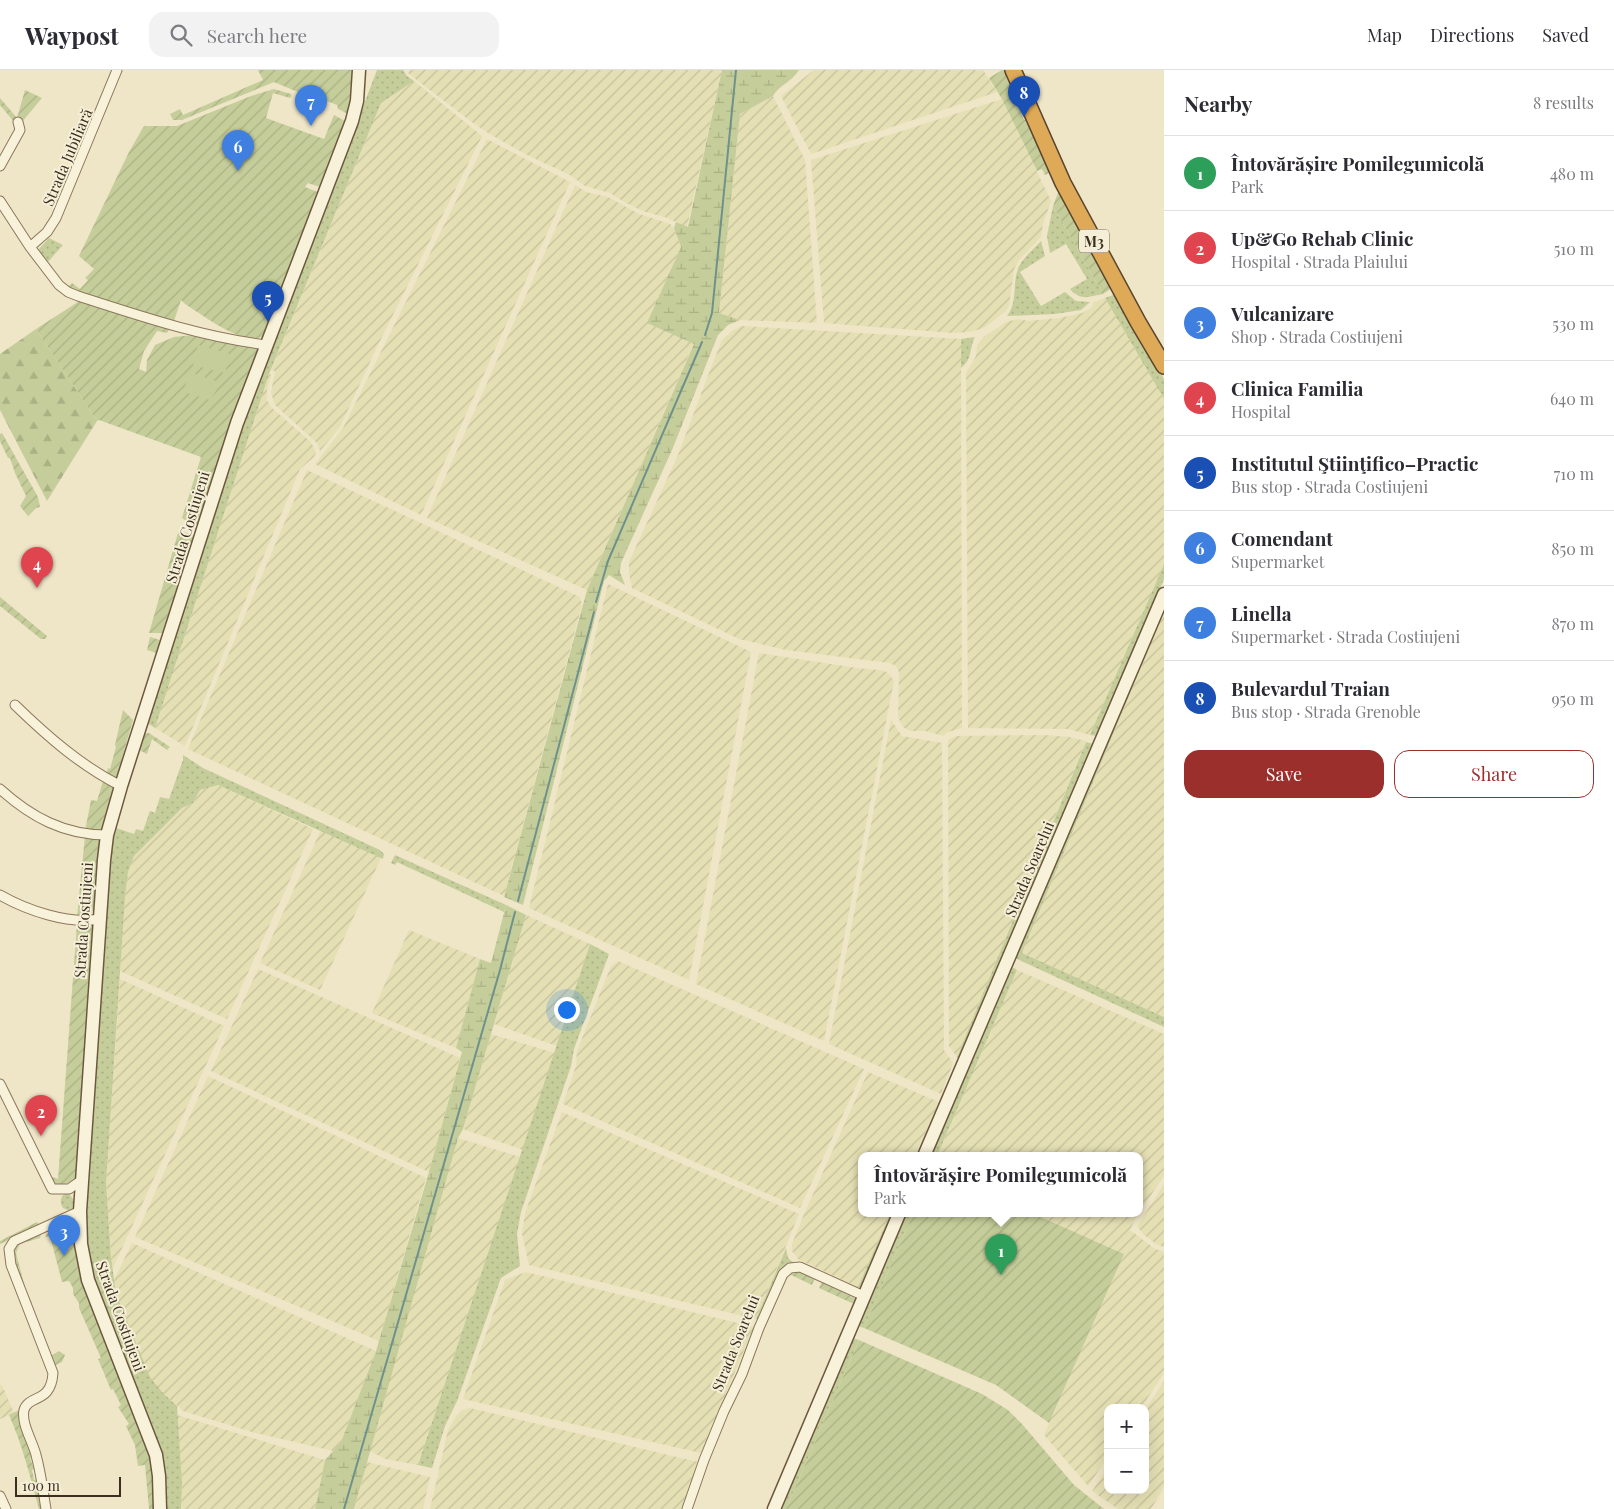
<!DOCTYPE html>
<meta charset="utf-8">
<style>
:root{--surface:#fff;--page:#f2f2f3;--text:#2b2b33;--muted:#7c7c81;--line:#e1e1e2;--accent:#9b2f2b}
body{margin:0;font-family:"Playfair Display",serif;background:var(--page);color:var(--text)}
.controls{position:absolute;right:15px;bottom:15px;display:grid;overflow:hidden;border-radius:10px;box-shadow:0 5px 20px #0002}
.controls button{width:45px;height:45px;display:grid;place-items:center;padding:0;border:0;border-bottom:1px solid var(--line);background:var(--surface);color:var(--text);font:25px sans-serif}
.scale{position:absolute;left:15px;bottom:12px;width:106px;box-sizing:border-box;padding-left:5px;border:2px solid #3b2e20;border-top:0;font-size:14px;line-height:18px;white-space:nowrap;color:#3b2e20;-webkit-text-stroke:4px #f6efd7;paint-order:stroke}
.you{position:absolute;left:566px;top:939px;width:18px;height:18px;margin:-12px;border:4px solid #fff;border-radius:50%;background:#1a73e8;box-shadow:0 0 0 8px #1a73e833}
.badge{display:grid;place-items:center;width:32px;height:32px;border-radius:50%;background:var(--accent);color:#fff;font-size:16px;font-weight:700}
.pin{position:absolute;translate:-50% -41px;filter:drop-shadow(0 1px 2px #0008)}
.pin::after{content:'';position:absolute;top:26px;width:18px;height:15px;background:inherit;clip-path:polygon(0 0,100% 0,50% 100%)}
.popup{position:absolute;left:858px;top:1082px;width:285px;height:65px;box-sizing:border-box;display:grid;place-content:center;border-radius:10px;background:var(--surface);filter:drop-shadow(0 1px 4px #0005);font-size:16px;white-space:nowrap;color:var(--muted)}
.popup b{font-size:19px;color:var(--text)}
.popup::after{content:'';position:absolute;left:50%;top:100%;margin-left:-10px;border:10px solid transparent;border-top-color:var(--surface)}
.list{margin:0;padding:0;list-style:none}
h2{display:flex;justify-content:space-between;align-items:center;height:65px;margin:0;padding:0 20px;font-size:21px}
h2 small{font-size:16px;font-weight:400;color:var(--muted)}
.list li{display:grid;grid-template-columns:32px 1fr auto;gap:15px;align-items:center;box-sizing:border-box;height:75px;padding:0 20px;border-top:1px solid var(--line)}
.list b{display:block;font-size:19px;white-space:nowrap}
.list p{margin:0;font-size:16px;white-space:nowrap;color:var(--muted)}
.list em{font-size:16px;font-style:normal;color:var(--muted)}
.actions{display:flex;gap:10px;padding:15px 20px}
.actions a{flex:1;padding:11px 0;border:1px solid var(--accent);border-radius:15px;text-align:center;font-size:18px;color:var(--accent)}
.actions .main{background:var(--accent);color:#fff}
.icon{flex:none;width:28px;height:28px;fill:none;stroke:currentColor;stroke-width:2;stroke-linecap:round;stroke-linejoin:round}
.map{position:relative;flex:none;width:1164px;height:1439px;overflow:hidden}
header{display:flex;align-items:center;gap:30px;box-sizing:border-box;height:70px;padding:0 25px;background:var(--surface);border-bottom:1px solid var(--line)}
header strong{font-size:24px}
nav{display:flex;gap:28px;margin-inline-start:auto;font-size:18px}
.search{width:350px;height:45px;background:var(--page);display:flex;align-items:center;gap:12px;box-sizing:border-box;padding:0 18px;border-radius:15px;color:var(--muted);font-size:19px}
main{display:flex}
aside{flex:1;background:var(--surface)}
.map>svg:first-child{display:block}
</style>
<header>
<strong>Waypost</strong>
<div class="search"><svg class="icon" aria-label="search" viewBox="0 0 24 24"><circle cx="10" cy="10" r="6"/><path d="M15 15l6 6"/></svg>Search here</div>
<nav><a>Map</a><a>Directions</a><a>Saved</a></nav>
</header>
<main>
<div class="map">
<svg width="1164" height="1439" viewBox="0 0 1164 1439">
<defs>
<pattern id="farmland-furrows" width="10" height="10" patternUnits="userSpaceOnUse" patternTransform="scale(1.25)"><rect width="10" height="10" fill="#e5e0b4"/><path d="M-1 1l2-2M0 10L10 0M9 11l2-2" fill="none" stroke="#c5c09a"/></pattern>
<pattern id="grass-dots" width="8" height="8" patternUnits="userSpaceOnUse" patternTransform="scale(1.25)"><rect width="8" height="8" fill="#c5ce9a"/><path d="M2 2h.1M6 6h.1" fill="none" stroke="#aab184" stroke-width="1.8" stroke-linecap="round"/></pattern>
<pattern id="forest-firs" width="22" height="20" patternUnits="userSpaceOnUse" patternTransform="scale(1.25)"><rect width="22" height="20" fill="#c5ce9a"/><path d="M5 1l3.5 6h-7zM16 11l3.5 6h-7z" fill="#aab184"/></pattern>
<pattern id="wetland-marsh" width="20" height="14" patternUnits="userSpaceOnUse" patternTransform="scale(1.25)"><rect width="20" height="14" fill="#c5ce9a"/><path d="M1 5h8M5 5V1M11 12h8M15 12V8" fill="none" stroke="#aab184"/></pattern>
<pattern id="garden-furrows" width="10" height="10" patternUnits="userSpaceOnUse" patternTransform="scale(1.25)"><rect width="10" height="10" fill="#c5ce9a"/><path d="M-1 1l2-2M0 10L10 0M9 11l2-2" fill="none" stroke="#aab184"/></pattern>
</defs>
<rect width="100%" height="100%" fill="#efe5c7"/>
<path fill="url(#farmland-furrows)" d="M410,0H722L687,157L665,147L645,142L626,133L610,123L585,116L570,105L527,85L488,63L469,50L409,4L408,2Z
M814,0H983L997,22L811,84L781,26Z
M414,11L482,66L378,275L340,357L320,381L317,373L275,335L271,323L275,301L271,300L381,33Z
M773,26L805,90L817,253L740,250L719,243L740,44Z
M1002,29L1051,131L1043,154L1041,167L1019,190L1014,199L1009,236L1006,241L984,258L970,262L953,263L824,253L811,90Z
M487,69L570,112L421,445L315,394L343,358Z
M575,115L586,122L608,127L639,144L670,154L674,158L681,177L648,253L694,273L587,520L427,448Z
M1105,228L1164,329V494L1090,665L1068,659L968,658L966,303L976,286L977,275L985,266L1006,252L1018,249L1028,251L1060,248L1082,243L1091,238L1094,232Z
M742,256L961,269L962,658L948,662L943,666L926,661H910L903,657L898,647L899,602L896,596L890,593L786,580L739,569L632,518L629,503V492L678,385L712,295L722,270L732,261Z
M269,304L271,305L267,320V330L272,338L311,372L316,383L314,387L300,399L185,676L155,658Z
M307,400L580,527L582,535L504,826L188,679Z
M608,514L751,582L689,910L529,838Z
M1164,542V947L1022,883Z
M759,583L857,598L878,600L887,602L894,611L824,971L696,914Z
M891,650L902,666L942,673L944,980L953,993L941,1024L829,974Z
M1044,665L1069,667L1086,671L957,987L949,976L948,670L956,666Z
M218,715L313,759L227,949L120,901L125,827L128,802L134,786L182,738L193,733L200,720Z
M321,760L381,788L320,920L260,893Z
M526,845L590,874L557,976L494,954Z
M409,860L480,889L456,978L372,943Z
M618,891L864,999L800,1138L563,1034L576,996L577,981L611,896Z
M258,899L460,988L429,1102L211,1001Z
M1017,900L1164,964V1106L1140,1141V1086H937Z
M120,909L224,956L112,1200L106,1113Z
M491,964L555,983L523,1080L463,1059Z
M868,1002L939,1032L915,1086H862V1144H890L858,1217L798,1189L792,1181V1174L805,1142Z
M208,1006L426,1108L379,1271L135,1167Z
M562,1042L799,1144L756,1249L529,1195L522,1164L525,1143Z
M458,1068L520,1087L418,1395L385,1389L370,1381Z
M1164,1114V1177L1156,1174L1143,1164L1137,1156Z
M1034,1144H1138L1130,1160L1155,1179L1164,1182V1303L1141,1338H1108V1387L1088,1416L1044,1365L1124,1184Z
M132,1173L376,1281L341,1372L333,1381L252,1362L183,1341L163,1323L150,1307L116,1223L114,1210Z
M526,1202L754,1257L701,1383L463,1329L505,1210Z
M1164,1311V1417L1151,1439H1118L1092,1421L1108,1397V1420H1145V1340Z
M0,1315H2L14,1343L0,1349Z
M470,1338L698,1392L685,1439H430L448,1360L456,1346L462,1340Z
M177,1345L325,1390L315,1439H181L182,1413Z
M367,1392L430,1407L423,1439H354Z"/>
<path fill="url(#grass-dots)" d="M377,0H403L407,6L414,11L381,33L269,304L155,658L146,652L229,387Z
M1053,136L1103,224C1088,227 1081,231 1070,219L1087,209L1066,174L1050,183L1047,166Z
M49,168L63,175L47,193L37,181Z
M1041,171L1045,186L1020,202L1041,236L1065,222L1076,231L1090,232L1081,240L1055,244L1007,246C1018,232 1012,215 1018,199C1021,189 1034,179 1041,171Z
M1116,224L1164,309V329L1105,228Z
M975,267C969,278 973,289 961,298V269Z
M1164,494V509L1097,666L1090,665Z
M1164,533V542L1022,883L1164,947V957L1015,888Z
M1086,672L1094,674L959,989L957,987Z
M183,685L203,698L380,780L384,784L383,789L218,715L200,720L193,733L182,738L134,786L128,802L125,827L106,1113L111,1188L116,1223L150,1307L163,1323L177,1336L182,1413L181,1439H166L164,1399L101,1234L87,1181L85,1151L108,786L113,757L134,764L136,759L143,761L150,741L155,743L160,727L169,729L183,690Z
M395,785L506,835L504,842L397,792L395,795L391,793Z
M590,874L609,884L574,979L571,996L521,1142L517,1164L520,1196L501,1208L457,1331L445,1356L432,1398L418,1395Z
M1009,895L1017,900L937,1086H927Z
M64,1124H69L73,1129L74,1136L70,1141L63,1138C60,1133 60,1128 64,1124Z
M890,1144H896L864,1219L858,1217Z
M903,1144H913L864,1258L855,1255Z
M786,1178L788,1188L795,1194L789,1195L759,1250L756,1249Z
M850,1267L859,1270L786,1439H777Z"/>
<path fill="url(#forest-firs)" d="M36,259L97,351L47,431L0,340V284Z"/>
<path fill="url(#wetland-marsh)" d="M722,0H799C792,12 779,15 773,26L740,44L719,243L740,250L728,255L718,265L672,380L621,493L620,502L625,515L609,505L604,511L523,835L504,827L587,520L694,274L647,253L681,177L674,158L676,152L688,157Z
M506,835L526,845L463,1059L458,1068L354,1439H315L325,1390L341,1372L376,1281L429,1102L462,982L456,978L480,889L491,893Z"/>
<path fill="url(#garden-furrows)" d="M258,0H354L350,45L338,39L337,35L327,31L317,30L274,12L182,50H173L170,44L180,39L183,45L263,10Z
M1002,0H1005L1009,6L1006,7L1022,45L1024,50L1027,49L1051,102L1045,105L1042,99L1037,101L1002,29L989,8Z
M274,19L291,24L292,26L290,28L273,23L266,48L324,69L334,45L345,51L346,55L323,115L320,117L308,113L305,117L320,123L264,266C243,277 203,245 185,234L181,230L174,251L85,225L68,217L72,213L80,219L88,210L85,208L94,199L79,186L129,82L144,56H177L251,26Z
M25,20L42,28L22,52L15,53L0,35V28L17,48Z
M1059,120L1112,218L1103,224L1053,136Z
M81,230L134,249L170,258L167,263L157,261L144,281L139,299L146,302L147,290L155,275L174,267L193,265L257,277L260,280L200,456L188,452L182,448L201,387L99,350L97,351L36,259Z
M2,363L38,427L40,437L36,438L28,446L20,436L26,426L15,403L10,388H8L0,371V364Z
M183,462L196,466L168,559L162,563H149L178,463Z
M0,527L47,566L45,569H41L0,536Z
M150,567L160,570L163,574L160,584L147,580Z
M123,640L133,650L116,709L106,704L108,698L110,699L116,677L115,675Z
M144,663H149L170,677L167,680L152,669L147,684L139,680Z
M103,711L114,717L103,756L99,761H85L91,730L97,731Z
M85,766L98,768L100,771L94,838C90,847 87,847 77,847Z
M77,854L94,855L77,1109L60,1116L54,1113L52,1107L58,1109Z
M913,1144H1034L1124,1184L1049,1353L996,1315L864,1258Z
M37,1152L40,1156L0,1174V1171Z
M72,1153L74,1154L153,1390L156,1439H149L145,1395L138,1396L135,1375L126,1356L129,1354L118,1337L121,1335L113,1319L111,1320L98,1289L101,1288L79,1238V1233L73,1224V1218L69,1211L62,1212L50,1166L45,1167C52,1156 60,1155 72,1153Z
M42,1160L40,1168L20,1174L16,1183L26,1221L32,1233L29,1234L12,1193L13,1176Z
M794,1200L815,1208L812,1215L787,1203Z
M822,1212L858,1230L856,1235L819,1218Z
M859,1270L982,1324L1008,1340L1022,1354L1074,1415L1104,1439H786Z
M59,1281L65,1285L62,1292L54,1296L51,1286Z
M21,1339L34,1385L30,1388L34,1399L32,1400L34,1410L39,1409L44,1439H39C30,1407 23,1376 9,1345Z"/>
<path fill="#c5ce9a" d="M198,275L230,284L225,303L193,295Z
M189,302L221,313L210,330L184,322Z"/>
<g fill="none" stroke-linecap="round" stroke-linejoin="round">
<path stroke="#6e928b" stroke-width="2" d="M705,265L712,243L736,0
M596,532L608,491L702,272
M518,831L594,542
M344,1439L500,900L515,842"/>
<defs>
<path id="street" d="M0,96L20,60L18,52
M0,131L30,177L59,215L68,222L78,226C140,246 202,267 267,275
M30,177L47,162L56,148L117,0
M15,635C47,666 81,696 121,716
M0,719C31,747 64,765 107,765
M0,825C26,840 69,855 99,849
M0,1014L52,1119H69L82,1110
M0,1426L6,1439
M46,1439C43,1421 41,1403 36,1385C33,1372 21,1354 24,1340C29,1324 51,1334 53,1303L11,1195L9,1179L14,1171L80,1141
M687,1439L704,1390L724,1341L742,1304L759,1258L783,1204L790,1198L800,1197L864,1226"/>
<path id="secondary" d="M924,1086L1164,524
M160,1439L159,1406L156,1385L88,1210L81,1174L80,1141L104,790L107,765L121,716L237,353L352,51L357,31L359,0
M774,1439L899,1144"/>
<path id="highway" d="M1013,0L1063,113L1138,252L1164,296"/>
</defs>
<use href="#street" stroke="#8b775c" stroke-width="11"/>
<use href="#secondary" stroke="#6d583f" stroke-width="15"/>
<use href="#highway" stroke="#594530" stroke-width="18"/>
<use href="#street" stroke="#f9f2da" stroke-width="9"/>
<use href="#secondary" stroke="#f9f2da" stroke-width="12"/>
<use href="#highway" stroke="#deaa57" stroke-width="15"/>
</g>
<g text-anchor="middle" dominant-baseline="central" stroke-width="4" stroke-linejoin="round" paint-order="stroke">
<rect fill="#f6efd7" stroke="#736857" stroke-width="1" x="1079" y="159.5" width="30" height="23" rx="4"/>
<g font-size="14" font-weight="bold" fill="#3b2e20">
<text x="1094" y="171">M3</text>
</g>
<g font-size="15" fill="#3b2e20" stroke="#f6efd7">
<text transform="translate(67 87) rotate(-67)">Strada Jubiliară</text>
<text transform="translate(187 457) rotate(-73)">Strada Costiujeni</text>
<text transform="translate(1029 799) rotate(-67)">Strada Soarelui</text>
<text transform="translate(83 850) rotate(-86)">Strada Costiujeni</text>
<text transform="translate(121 1246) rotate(70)">Strada Costiujeni</text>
<text transform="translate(735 1273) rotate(-68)">Strada Soarelui</text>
</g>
</g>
</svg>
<div class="controls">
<button>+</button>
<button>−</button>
</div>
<div class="scale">100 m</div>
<div class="you"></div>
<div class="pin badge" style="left:1001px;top:1205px;background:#2e9e5b">1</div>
<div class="popup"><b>Întovărășire Pomilegumicolă</b>Park</div>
<div class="pin badge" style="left:41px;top:1066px;background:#e0444e">2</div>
<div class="pin badge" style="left:64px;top:1186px;background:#3f7fe0">3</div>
<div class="pin badge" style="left:37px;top:518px;background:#e0444e">4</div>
<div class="pin badge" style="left:268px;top:252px;background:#1a4fb4">5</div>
<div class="pin badge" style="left:238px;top:101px;background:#3f7fe0">6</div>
<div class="pin badge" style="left:311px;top:56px;background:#3f7fe0">7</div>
<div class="pin badge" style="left:1024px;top:47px;background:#1a4fb4">8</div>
</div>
<aside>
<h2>Nearby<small>8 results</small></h2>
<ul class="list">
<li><span class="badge" style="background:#2e9e5b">1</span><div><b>Întovărășire Pomilegumicolă</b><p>Park</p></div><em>480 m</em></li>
<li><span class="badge" style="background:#e0444e">2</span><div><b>Up&amp;Go Rehab Clinic</b><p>Hospital · Strada Plaiului</p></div><em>510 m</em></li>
<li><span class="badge" style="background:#3f7fe0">3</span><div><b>Vulcanizare</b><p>Shop · Strada Costiujeni</p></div><em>530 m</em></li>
<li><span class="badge" style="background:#e0444e">4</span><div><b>Clinica Familia</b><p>Hospital</p></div><em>640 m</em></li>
<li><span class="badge" style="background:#1a4fb4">5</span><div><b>Institutul Ştiinţifico–Practic</b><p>Bus stop · Strada Costiujeni</p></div><em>710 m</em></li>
<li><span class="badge" style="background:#3f7fe0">6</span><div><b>Comendant</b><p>Supermarket</p></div><em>850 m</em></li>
<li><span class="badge" style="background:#3f7fe0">7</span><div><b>Linella</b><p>Supermarket · Strada Costiujeni</p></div><em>870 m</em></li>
<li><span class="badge" style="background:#1a4fb4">8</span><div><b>Bulevardul Traian</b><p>Bus stop · Strada Grenoble</p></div><em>950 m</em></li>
</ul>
<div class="actions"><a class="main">Save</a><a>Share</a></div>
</aside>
</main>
